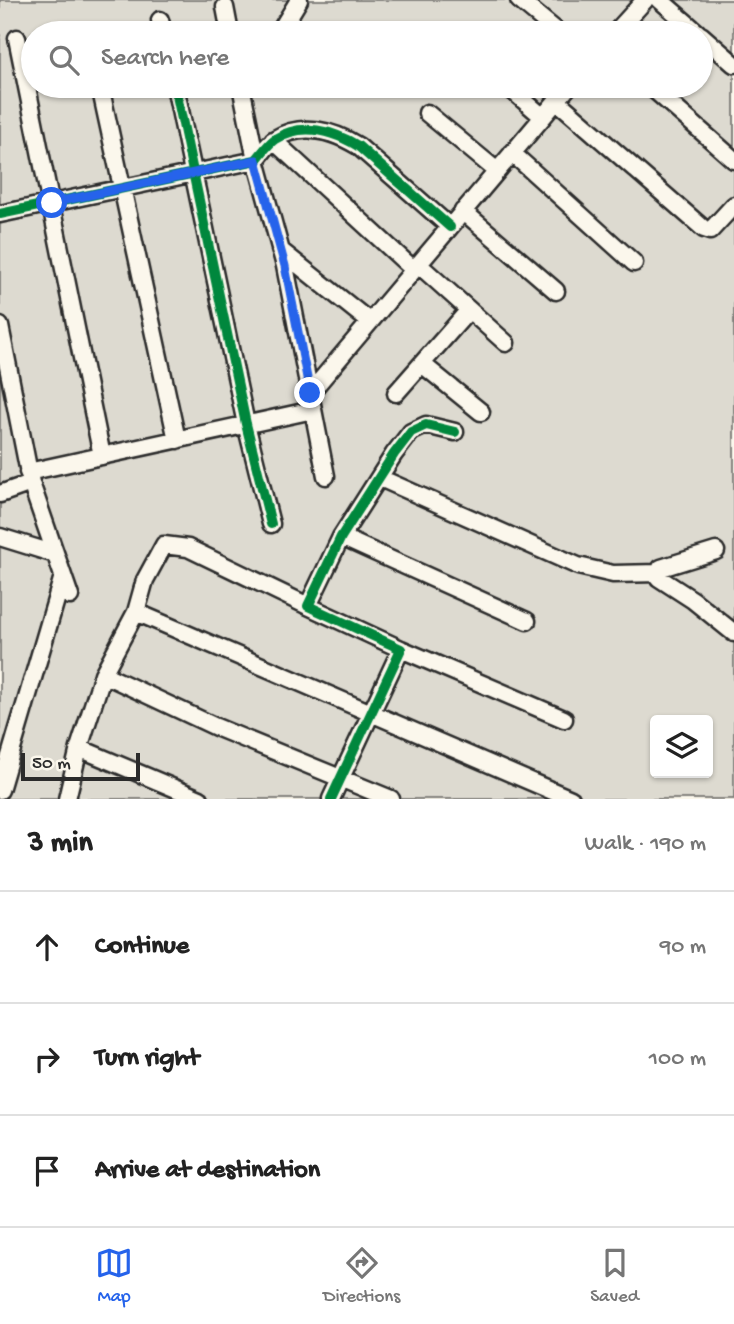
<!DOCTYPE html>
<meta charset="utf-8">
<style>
:root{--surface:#fff;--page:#f2f2f2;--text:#222;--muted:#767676;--line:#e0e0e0;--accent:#2563eb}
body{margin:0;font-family:"Gochi Hand",sans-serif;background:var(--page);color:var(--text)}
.controls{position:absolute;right:21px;bottom:21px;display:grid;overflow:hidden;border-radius:7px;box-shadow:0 2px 5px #0004}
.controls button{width:63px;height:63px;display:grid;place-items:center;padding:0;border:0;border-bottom:2px solid var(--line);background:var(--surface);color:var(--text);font:35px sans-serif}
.scale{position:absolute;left:21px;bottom:18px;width:119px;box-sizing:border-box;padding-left:7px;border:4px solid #2b2b2b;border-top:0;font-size:19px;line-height:24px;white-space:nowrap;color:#2b2b2b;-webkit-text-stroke:5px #fbf7ec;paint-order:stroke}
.stop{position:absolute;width:21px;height:21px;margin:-16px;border:5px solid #2563eb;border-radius:50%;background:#fff}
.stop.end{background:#2563eb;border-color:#fff;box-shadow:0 2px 7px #0008}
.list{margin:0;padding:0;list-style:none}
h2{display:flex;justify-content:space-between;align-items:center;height:91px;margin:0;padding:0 28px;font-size:30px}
h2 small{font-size:23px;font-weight:400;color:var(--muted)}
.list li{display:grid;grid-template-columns:46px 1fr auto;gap:21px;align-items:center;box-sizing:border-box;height:112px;padding:0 28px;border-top:2px solid var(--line)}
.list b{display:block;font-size:26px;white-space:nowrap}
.list em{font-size:23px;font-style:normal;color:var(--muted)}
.icon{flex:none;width:38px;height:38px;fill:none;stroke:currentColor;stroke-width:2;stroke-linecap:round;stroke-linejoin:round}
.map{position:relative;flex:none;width:734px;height:799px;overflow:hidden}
.search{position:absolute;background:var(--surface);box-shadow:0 2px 5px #0004;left:21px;right:21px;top:21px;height:77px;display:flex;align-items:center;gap:18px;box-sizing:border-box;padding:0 24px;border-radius:38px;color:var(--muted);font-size:26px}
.sheet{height:427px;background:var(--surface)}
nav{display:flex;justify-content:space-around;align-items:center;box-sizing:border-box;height:98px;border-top:2px solid var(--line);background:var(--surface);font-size:19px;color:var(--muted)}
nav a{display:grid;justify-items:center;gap:4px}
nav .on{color:var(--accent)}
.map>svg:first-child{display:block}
</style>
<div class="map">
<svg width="734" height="799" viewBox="0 0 734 799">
<rect width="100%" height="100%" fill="#fbf7ec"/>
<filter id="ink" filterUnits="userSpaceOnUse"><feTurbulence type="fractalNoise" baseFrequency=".0143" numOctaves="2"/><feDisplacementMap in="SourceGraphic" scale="14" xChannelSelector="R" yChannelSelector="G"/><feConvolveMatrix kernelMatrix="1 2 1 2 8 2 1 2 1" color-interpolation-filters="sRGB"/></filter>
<g filter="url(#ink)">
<path fill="#dddad0" stroke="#84827e" stroke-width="2" fill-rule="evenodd" d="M0,0H734V799H0ZM33,33H701V86H33ZM655,720H708V773H655Z"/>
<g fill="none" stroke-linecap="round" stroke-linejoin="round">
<defs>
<path id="minor" d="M519,0L559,33
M660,0L698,33
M225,7L230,33
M160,20L163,33
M279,33L299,0
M615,33L645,0
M701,35L734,64
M17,38L102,456
M100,86L177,440
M175,86L246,424L271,524
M241,86L256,160L285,266L326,476
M507,86L543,117
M650,86L734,160
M557,101L704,229L710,231L734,205
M427,113L497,171
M273,140L414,270
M512,153L634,263
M463,211L556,291
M0,214L256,160C262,153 268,144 275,139C302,122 333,131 358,146L450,227
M280,250L370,322
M418,264L506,343
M0,326L31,483L70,596
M422,364L481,412
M310,393L569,86
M396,393L469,310
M28,472L313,410
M380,478L578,566L613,574L659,573
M0,494L31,483
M0,537L55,554
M341,537L527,621
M716,551L661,568L659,578L693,600L734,633
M136,612L571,799
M401,649L564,719
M103,674L216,727L391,799
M79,748L200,799
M0,790L63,576
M67,799L79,748L103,674L136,612L145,580L164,545L188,548L308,606
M331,799L401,649L308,606L341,537L394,454L411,432L426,425L455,432"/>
</defs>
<use href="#minor" stroke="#2b2b2b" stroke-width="21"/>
<use href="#minor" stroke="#fbf7ec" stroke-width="16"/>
<defs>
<path id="cycleway" d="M175,86L246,424L271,524
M0,214L256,160C262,153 268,144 275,139C302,122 333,131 358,146L450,227
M331,799L401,649L308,606L341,537L394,454L411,432L426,425L455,432"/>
</defs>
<use href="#cycleway" stroke="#fbf7ec" stroke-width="15"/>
<use href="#cycleway" stroke="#00873e" stroke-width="10"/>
</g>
</g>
<g fill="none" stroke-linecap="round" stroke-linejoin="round" filter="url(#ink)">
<path stroke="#2563eb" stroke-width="9" d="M52,203L256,160L285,266L310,393"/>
</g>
</svg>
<div class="controls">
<button><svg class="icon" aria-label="layers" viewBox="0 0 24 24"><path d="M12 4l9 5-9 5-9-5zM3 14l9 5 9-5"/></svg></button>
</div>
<div class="scale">50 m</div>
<div class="stop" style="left:52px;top:203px"></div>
<div class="stop end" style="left:310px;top:393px"></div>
<div class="search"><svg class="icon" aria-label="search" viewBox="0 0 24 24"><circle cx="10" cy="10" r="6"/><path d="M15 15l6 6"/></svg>Search here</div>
</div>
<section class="sheet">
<h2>3 min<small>Walk · 190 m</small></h2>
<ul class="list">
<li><svg class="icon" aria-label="ahead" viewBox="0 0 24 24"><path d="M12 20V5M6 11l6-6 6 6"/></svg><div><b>Continue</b></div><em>90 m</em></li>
<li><svg class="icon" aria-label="right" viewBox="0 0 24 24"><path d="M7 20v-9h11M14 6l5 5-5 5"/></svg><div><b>Turn right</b></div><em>100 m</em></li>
<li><svg class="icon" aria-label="arrive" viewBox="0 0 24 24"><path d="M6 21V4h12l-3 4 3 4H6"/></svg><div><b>Arrive at destination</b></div></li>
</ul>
</section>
<nav>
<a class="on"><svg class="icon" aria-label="map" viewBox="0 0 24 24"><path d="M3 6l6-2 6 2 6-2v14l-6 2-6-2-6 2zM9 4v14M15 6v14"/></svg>Map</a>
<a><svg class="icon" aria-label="directions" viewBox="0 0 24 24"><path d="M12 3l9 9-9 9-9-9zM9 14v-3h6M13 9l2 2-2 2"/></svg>Directions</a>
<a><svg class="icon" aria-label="saved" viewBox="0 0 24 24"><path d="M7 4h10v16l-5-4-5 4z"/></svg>Saved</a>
</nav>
